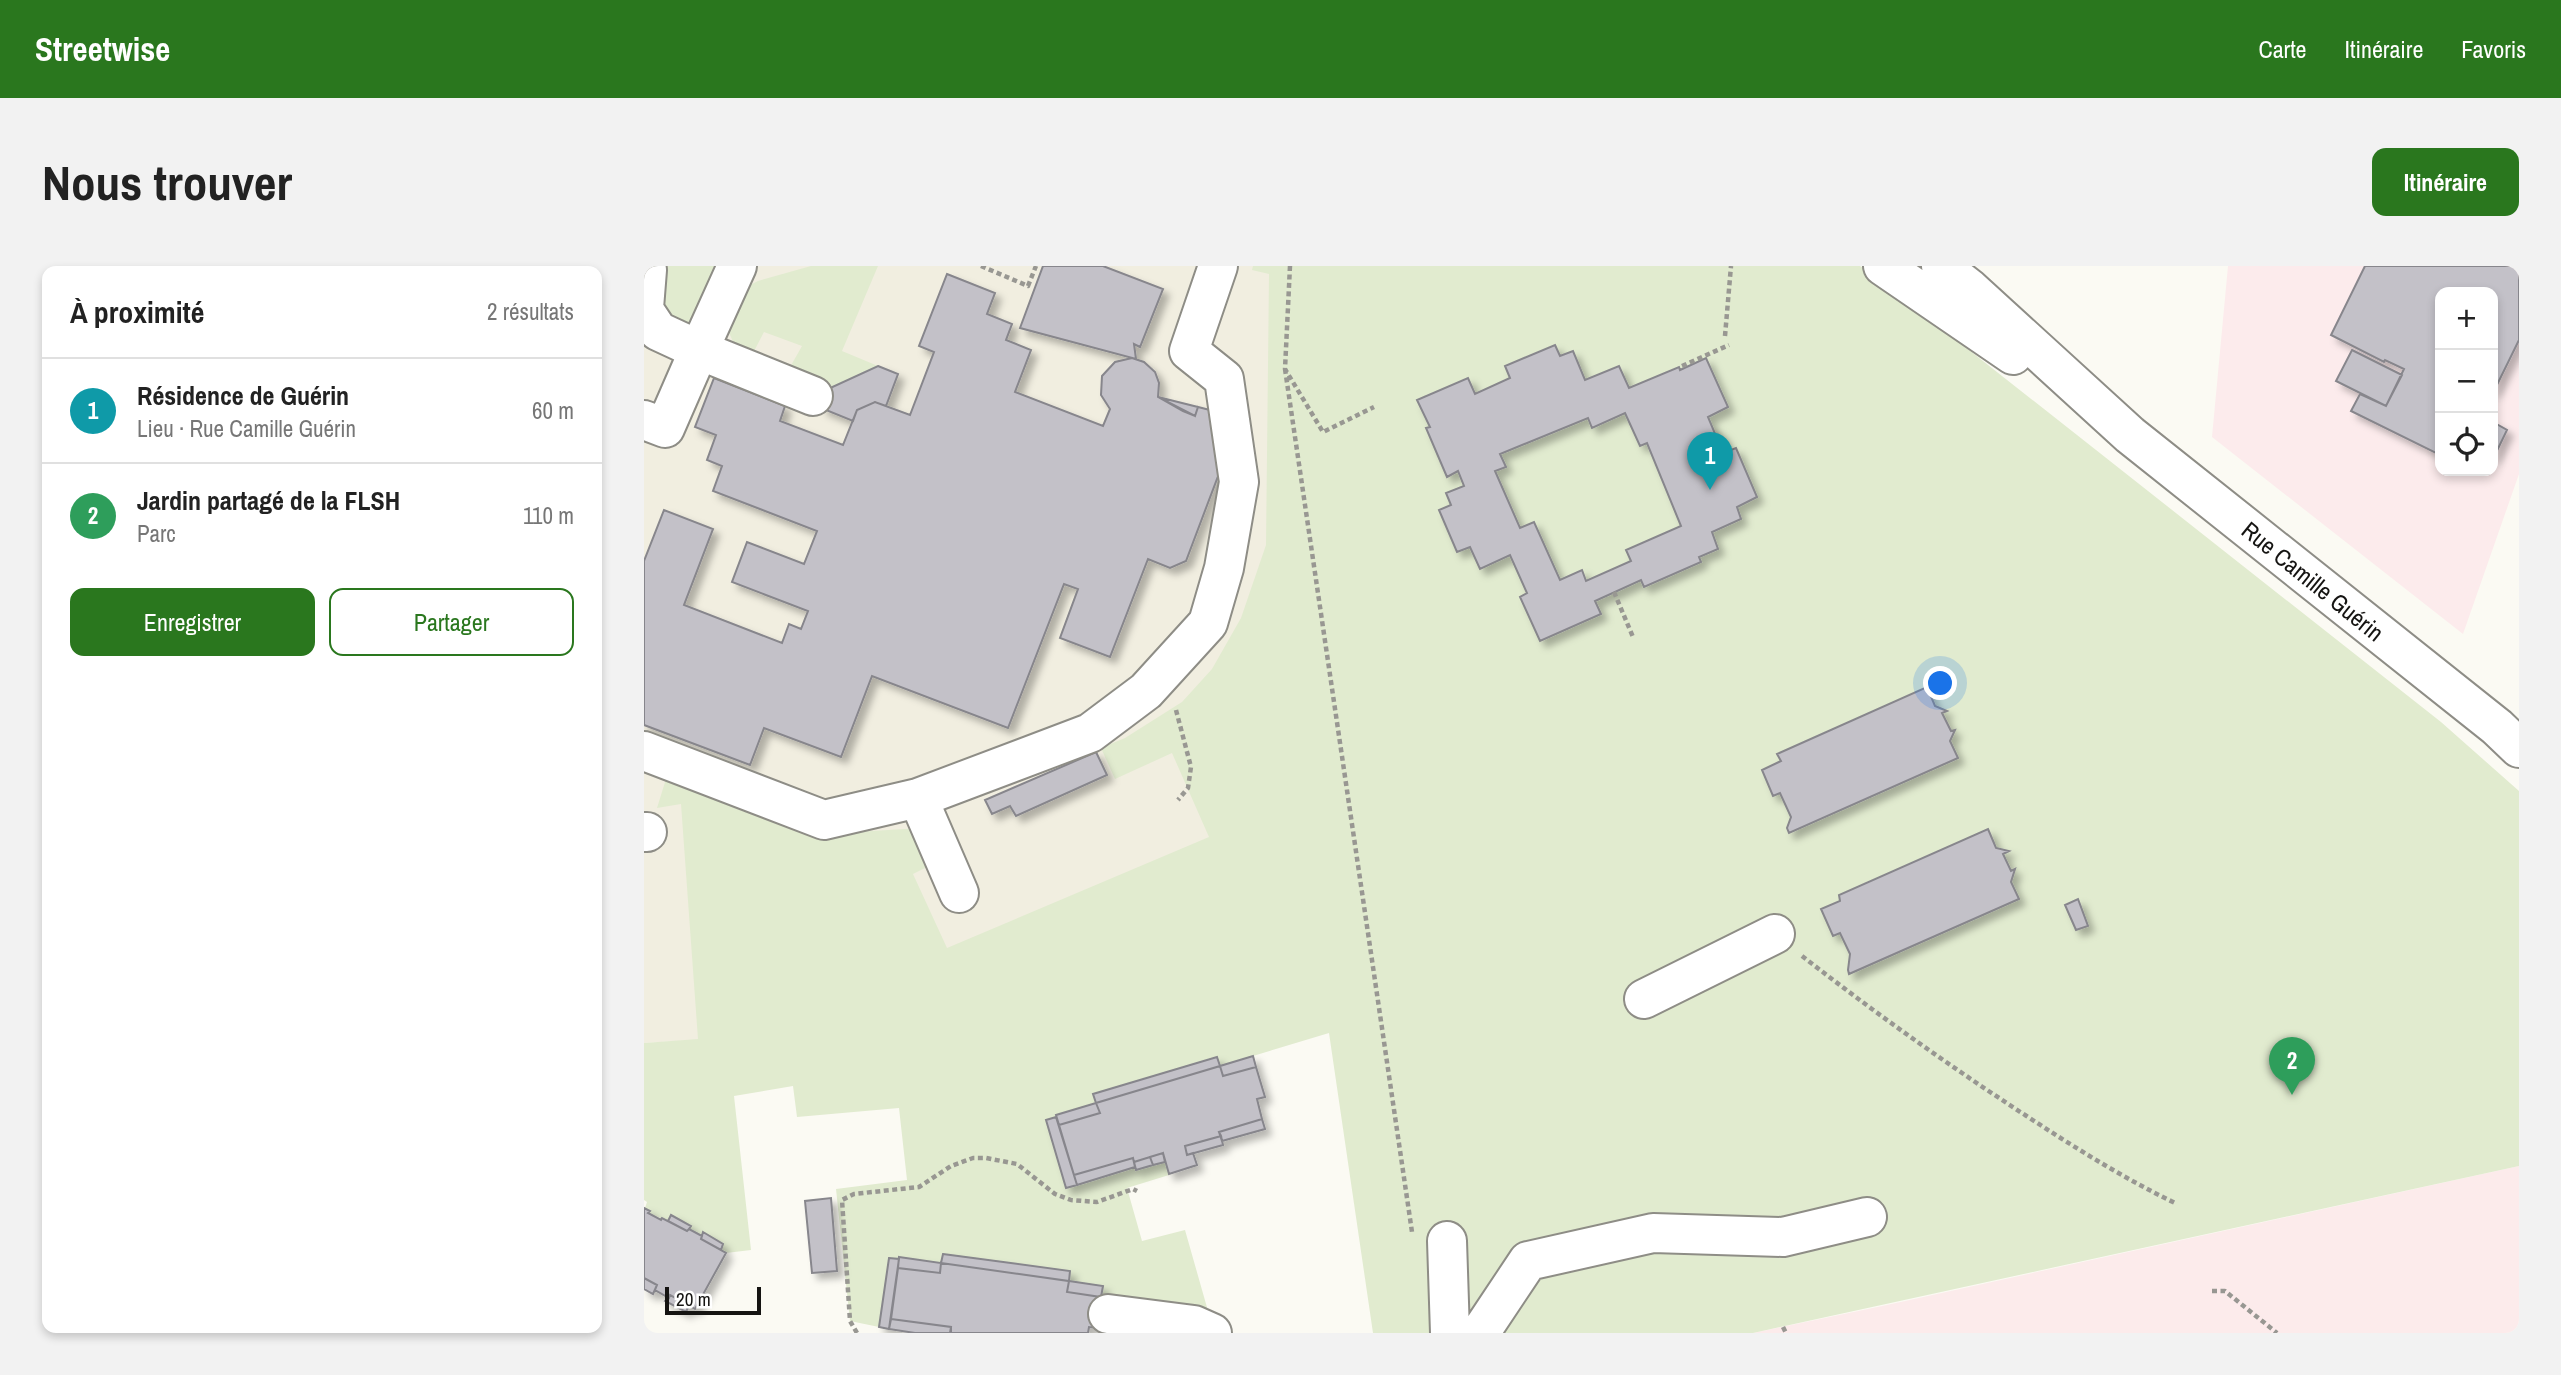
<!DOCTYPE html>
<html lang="fr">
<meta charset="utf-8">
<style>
:root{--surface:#fff;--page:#f2f2f2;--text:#222;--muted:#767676;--line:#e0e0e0;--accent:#2a771e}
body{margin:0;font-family:"Archivo Narrow",sans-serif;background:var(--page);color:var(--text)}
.controls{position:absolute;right:21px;top:21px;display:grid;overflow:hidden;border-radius:14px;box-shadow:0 4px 10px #0003}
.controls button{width:63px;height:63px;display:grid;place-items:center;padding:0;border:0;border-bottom:2px solid var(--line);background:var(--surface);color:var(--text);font:35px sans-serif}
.scale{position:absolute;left:21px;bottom:18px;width:96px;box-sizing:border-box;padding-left:7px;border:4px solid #151412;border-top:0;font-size:19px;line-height:24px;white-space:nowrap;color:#151412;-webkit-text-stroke:5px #fff;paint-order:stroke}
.you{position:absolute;left:1297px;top:418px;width:24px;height:24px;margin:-18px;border:5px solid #fff;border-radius:50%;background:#1a73e8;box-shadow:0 0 0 10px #1a73e833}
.badge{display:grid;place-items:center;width:46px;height:46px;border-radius:50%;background:var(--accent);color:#fff;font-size:23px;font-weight:700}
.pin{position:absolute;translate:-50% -58px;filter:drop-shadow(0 2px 4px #0008)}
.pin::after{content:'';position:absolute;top:37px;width:24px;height:21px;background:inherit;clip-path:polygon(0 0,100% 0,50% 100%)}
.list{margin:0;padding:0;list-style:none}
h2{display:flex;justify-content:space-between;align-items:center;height:91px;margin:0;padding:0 28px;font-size:30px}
h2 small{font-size:23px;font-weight:400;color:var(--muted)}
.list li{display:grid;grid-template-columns:46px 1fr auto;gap:21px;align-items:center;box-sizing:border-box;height:105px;padding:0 28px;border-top:2px solid var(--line)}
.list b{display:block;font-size:26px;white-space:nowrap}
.list p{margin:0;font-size:23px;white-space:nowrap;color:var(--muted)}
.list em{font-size:23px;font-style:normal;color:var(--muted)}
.actions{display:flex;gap:14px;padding:21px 28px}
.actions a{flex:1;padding:16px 0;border:2px solid var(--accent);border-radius:14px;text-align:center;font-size:24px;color:var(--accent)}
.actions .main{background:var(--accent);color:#fff}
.icon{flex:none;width:38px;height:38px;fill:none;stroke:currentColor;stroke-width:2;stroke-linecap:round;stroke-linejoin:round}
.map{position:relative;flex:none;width:1875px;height:1067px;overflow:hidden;border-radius:14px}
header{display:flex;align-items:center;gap:42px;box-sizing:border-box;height:98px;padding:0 35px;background:var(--accent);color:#fff}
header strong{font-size:33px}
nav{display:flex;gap:38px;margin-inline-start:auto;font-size:24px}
.intro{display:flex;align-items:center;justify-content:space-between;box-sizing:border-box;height:168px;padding:0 42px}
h1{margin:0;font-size:49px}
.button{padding:18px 32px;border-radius:14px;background:var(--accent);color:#fff;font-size:24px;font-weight:700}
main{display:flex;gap:42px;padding:0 42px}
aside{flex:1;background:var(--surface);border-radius:14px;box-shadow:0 4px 10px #0003}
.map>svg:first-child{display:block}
</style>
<header>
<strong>Streetwise</strong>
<nav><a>Carte</a><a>Itinéraire</a><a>Favoris</a></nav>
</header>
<div class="intro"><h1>Nous trouver</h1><a class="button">Itinéraire</a></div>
<main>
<aside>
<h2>À proximité<small>2 résultats</small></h2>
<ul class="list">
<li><span class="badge" style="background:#0f9aa8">1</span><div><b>Résidence de Guérin</b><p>Lieu · Rue Camille Guérin</p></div><em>60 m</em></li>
<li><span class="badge" style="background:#2e9e5b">2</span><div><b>Jardin partagé de la FLSH</b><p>Parc</p></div><em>110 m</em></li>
</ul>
<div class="actions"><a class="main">Enregistrer</a><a>Partager</a></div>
</aside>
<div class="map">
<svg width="1875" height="1067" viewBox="0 0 1875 1067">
<defs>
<filter id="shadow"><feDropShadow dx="6" dy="6" stdDeviation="3.5" flood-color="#0004"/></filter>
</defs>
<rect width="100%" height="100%" fill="#fbfaf3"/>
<path fill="#f1eee0" d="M0,0H625L681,737L0,777Z"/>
<path fill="#fcebec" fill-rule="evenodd" d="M1584,0H1875V208L1819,368L1568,171ZM1796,26H1849V205H1796Z"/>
<path fill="#fcebeb" d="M1875,900V1067H1109L1243,1039Z"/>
<path fill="#e1ebcf" d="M10,0H71L41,68L19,56Z
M167,0H234L198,85L234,100L184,123L145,103L158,80L120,66L108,89L91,80L82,60L100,22L114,15Z
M609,0H1216L1230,9L1797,456L1875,525V900L1109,1067H729L685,767L576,800L573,791L450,828L452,837L412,849V851L402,855L423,922L491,901L493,904L521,896L525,909L483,922L498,975L541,964L564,1045L457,1031L459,1020L425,1015L426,1005L299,988L297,997L256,991L255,993L245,992L235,1061L206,1055L192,923L263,914L255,842L153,851L149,820L90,830L107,984L82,987L77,984L79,977L60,967L57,970L45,963L47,960L27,949L24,955L4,947L5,945L1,942L3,936L0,934V777L54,773L37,538L13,542L26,500L211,566L277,562L293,596L269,608L303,682L565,571L528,487L471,513L457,482L481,472L538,436L568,403L597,352L622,279L625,8L608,4Z"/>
<path fill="#c3c1c8" stroke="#87868c" stroke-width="2" fill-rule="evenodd" filter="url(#shadow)" d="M399,0H459L519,23L496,81L490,78L492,93L376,62Z
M1721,0H1875V74L1849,127V26H1796V189L1707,145L1716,128L1742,140L1760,103L1741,94L1740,96L1687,69Z
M303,8L351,27L343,48L368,58L362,74L387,84L371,126L459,160L466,143L457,129L458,110L471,96L488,92L500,96L511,106L515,117L514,131L551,150L554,141L578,147L579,197L542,295L526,302L504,293L466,391L416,372L434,323L420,318L364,462L228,410L197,491L120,462L106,499L0,459V295L20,244L69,263L40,339L138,377L145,358L157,363L164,345L88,316L103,276L160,298L173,265L69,225L78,200L63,194L72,169L51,161L70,112L141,140L136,155L199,179L213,144L231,136L266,149L290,86L275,80Z
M911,79L916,90L929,85L941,114L975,100L985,122L1035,101L1036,104L1062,92L1084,141L1064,151L1079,187L1092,182L1113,231L1093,241L1097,253L1068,266L1074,283L1055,291L1057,296L1000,321L997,314L951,335L957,348L896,375L876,331L883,327L866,289L836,303L826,281L813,286L795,244L807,239L802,227L820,220L814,205L803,211L782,162L786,161L773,134L824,112L831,128L866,112L861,100ZM981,147L996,180L1003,177L1037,260L982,284L987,295L942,315L938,304L916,314L890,256L876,262L851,205L862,201L856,188L944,152L948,162Z
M1708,84L1758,109L1742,140L1692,115Z
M234,100L254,108L242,140L231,136L213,144L209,155L177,142L184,123Z
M514,131L554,141L551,150L539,145Z
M1849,156L1863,164L1849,193Z
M1283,421L1291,440L1303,445L1298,447L1307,465L1311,464L1306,475L1314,492L1145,567L1143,562L1147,551L1136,527L1129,530L1118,504L1137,495L1133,488Z
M452,486L463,509L372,550L366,540L348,548L341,534Z
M1344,563L1352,582L1365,585L1359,588L1367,605L1371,603L1367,616L1375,633L1205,708L1204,704L1206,688L1196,667L1189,670L1177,643L1196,635L1195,629Z
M1434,633L1444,660L1432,664L1421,639Z
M609,790L612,801L579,810L576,800Z
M573,791L576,800L452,837L449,828Z
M576,800L579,810L612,801L621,831L613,833L618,853L575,866L577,870L541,880L543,889L549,887L553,899L525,908L519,887L490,896L489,892L430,909L415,859L456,847L452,837Z
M452,837L456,847L415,859L412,849Z
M412,851L433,919L422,922L402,854Z
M618,853L621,863L578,875L575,866Z
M577,870L579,879L543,889L541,880Z
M519,887L521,896L509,899L506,891Z
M506,891L509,899L492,904L490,896Z
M489,892L491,901L433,919L430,909Z
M187,932L193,1005L168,1007L161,935Z
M0,942L6,945L4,947L17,954L18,952L43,965L45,963L58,970L57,973L82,987L51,1043L26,1029L25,1032L11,1024L13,1019L0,1012Z
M27,949L47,960L45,963L43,965L24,955Z
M59,966L79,978L77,984L57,973Z
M299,988L426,1005L425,1015L297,997Z
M255,991L297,997L296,1007L254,1002Z
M245,992L255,993L245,1063L235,1061Z
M297,997L425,1015L423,1026L457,1031L453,1062L445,1061L444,1067H307V1061L247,1053L254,1002L296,1007Z
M0,1012L13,1019L9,1028L0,1023Z
M425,1015L459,1020L457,1031L423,1026Z
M26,1029L45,1040L42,1046L21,1035Z
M247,1053L307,1061L306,1067H271L245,1063Z"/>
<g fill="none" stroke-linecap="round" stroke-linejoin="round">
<defs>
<path id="minor" d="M0,42L3,4L1,0
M0,44L14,65L55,84L93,0
M0,154L21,162L55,84L169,130
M0,485L180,554L274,532
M0,566H3
M315,627L274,532L446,467L502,425L564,357L580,302L595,216L580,113L545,85L574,0
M1000,733L1131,668
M803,975L806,1067
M464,1048L550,1059L568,1067
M836,1067L884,995L1009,967L1139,971L1223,951"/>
<path id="major" d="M1239,0L1369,89
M1297,0L1326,23L1486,169L1853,461L1875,482"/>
</defs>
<use href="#minor" stroke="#8e8d86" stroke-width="42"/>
<use href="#major" stroke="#8e8d86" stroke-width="42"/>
<path stroke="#989792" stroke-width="4.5" stroke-dasharray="5 3.5" stroke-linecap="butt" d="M337,0L384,20L392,0
M646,0L641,103L679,166L730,141
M1081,70L1087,0
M1038,100L1085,79
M641,103L768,966
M970,326L989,371
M532,444L547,501L544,522L534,534
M1158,690C1230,746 1304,799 1381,849C1430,881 1479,912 1533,938
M1568,1025H1581L1633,1067
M1139,1061L1142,1067
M213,1067L206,1055L198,934L210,928L275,921L307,900L329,892H342L373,898L411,928L427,934L453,936L489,923L493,925"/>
<use href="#minor" stroke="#fff" stroke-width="38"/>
<use href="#major" stroke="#fff" stroke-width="38"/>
</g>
<g text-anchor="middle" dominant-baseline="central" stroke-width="7" stroke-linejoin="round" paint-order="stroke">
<g font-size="24" fill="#151412" stroke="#fff">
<text transform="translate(1669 315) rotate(39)">Rue Camille Guérin</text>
</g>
</g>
</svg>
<div class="controls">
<button>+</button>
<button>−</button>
<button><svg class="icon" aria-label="locate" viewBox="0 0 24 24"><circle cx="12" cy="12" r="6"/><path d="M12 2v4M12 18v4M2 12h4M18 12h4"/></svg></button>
</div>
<div class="scale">20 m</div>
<div class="you"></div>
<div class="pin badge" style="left:1066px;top:224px;background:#0f9aa8">1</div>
<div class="pin badge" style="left:1648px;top:829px;background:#2e9e5b">2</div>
</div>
</main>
